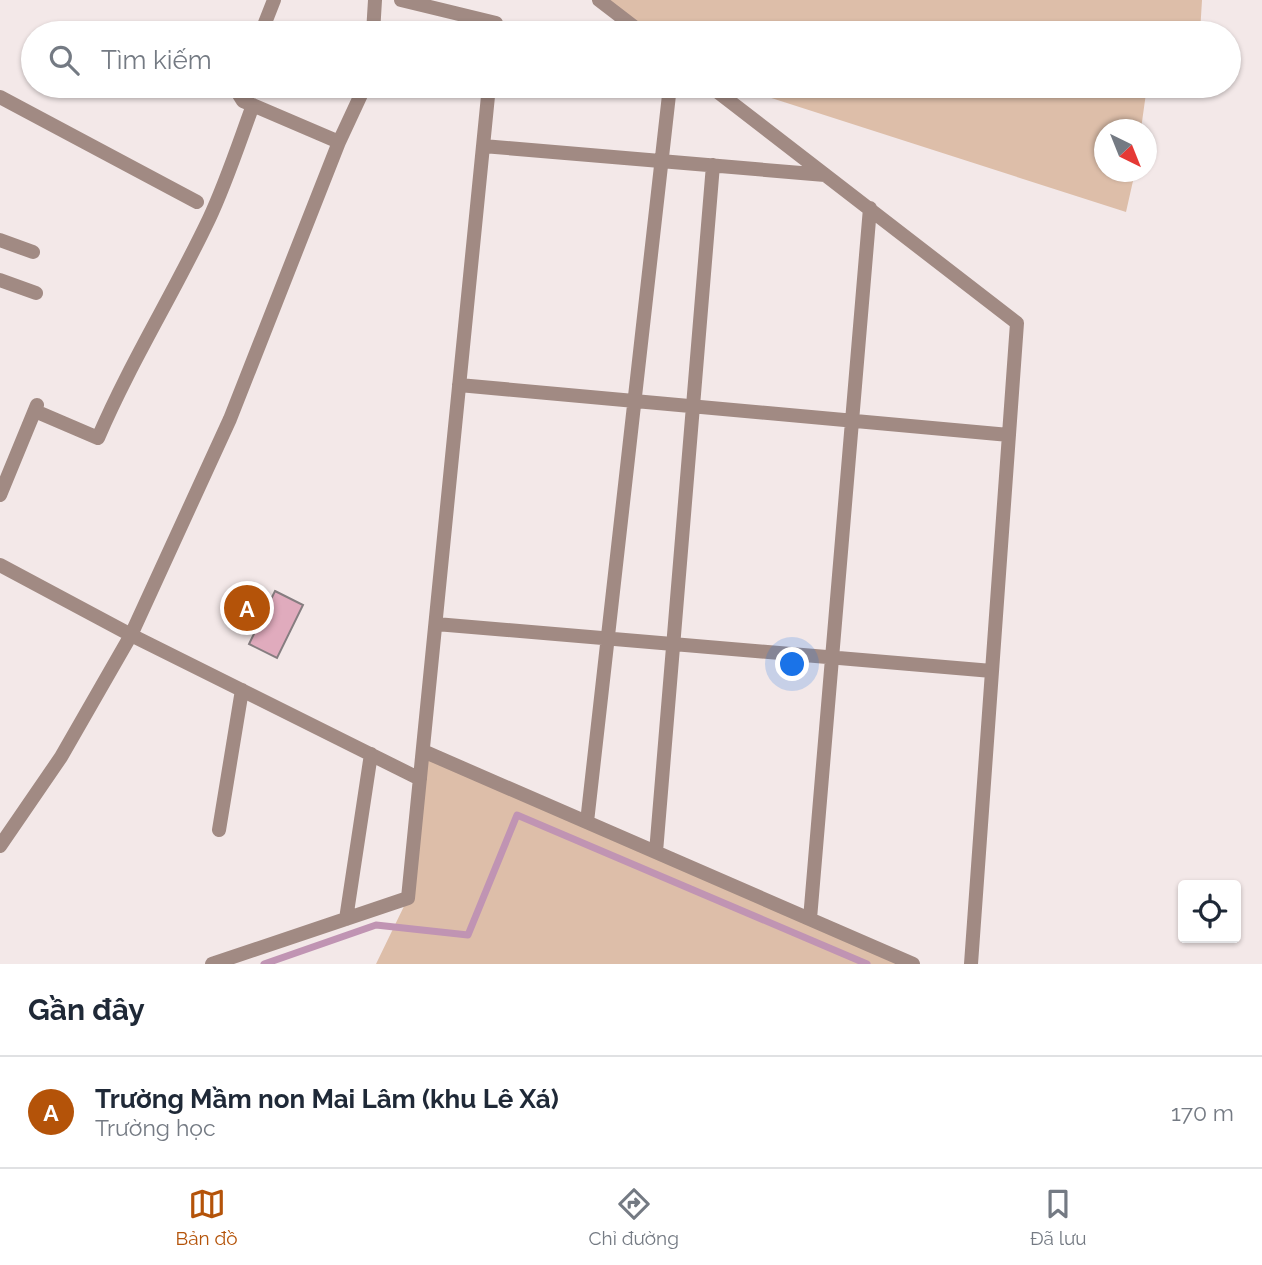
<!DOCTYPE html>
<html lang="vi">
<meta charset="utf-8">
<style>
:root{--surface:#fff;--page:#f2f2f3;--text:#1f2937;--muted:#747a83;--line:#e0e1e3;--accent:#b45309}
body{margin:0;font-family:Raleway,sans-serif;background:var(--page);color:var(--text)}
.controls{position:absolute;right:21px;bottom:21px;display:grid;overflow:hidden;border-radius:7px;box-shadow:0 2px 5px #0004}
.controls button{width:63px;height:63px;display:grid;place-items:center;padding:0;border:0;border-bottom:2px solid var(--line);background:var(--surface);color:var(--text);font:35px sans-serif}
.compass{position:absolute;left:1094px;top:119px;width:63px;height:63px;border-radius:50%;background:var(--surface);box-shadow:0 2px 5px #0004;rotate:137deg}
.you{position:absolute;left:793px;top:665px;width:24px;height:24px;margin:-18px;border:5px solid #fff;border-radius:50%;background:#1a73e8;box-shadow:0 0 0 10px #1a73e833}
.badge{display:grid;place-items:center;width:46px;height:46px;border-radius:50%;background:var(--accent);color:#fff;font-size:23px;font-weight:700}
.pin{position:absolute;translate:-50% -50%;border:4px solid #fff;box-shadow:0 2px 7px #0006}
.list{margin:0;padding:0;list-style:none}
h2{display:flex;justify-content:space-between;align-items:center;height:91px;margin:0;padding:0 28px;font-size:30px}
h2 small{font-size:23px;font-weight:400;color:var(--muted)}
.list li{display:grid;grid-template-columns:46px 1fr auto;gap:21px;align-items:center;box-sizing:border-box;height:112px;padding:0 28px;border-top:2px solid var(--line)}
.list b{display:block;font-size:26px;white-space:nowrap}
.list p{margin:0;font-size:23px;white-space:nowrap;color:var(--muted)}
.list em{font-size:23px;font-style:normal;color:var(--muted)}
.icon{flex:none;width:38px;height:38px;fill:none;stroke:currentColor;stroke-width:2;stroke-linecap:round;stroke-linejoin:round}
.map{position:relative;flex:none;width:1262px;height:964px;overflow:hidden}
.search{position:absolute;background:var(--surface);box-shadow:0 2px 5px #0004;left:21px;right:21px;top:21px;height:77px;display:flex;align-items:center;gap:18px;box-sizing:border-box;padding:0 24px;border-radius:38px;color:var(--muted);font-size:26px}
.sheet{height:203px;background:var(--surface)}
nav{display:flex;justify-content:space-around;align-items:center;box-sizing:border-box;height:98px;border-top:2px solid var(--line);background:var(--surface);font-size:19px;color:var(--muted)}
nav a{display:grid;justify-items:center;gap:4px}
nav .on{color:var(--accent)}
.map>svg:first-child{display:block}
</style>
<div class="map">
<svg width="1262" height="964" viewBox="0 0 1262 964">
<rect width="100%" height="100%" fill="#f3e8e8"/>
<path fill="#ddbea9" d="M599,0H1202L1200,33H642Z
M734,86H1147L1141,129L1104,130V172H1135L1126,212Z
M423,751L913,964H376L408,898Z"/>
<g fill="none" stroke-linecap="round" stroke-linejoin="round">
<path stroke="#c094b3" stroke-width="7" d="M264,964L376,925L468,935L517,815L867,964"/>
</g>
<path fill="#e0abbd" stroke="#867d80" stroke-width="2" d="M275,591L303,605L277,658L249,644Z"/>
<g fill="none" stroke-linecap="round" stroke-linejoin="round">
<path stroke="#a18a83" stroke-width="14" d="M401,0L496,23L495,33
M599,0L642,33
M261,33L274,0
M373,33L375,0
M241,86L238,93L243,101L339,142
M710,86L1017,323L971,964
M0,97L197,202
M483,146L825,175
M0,240L33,252
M0,280L36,293
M459,385L1009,435
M35,411L98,438C130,363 174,293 209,219C226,183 239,143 253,105
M0,495L37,405
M0,565L131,635L420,779
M436,624L992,671
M423,751L913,964
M587,822L670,86
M219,830L242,690
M0,846L61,757L131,635L230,419L339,142L365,86
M656,852L713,165
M346,919L371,754
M810,919L870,208
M212,964L408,898L489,86"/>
</g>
</svg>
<div class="controls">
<button><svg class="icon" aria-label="locate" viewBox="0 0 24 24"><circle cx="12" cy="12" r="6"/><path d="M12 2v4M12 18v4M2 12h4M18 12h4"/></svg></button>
</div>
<svg class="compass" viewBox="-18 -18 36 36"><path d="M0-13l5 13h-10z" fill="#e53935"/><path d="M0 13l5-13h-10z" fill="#747a83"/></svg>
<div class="you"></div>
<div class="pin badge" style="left:247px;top:608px">A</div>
<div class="search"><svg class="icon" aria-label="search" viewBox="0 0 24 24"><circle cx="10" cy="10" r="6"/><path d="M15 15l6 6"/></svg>Tìm kiếm</div>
</div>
<section class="sheet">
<h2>Gần đây<small></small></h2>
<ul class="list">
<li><span class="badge">A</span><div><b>Trường Mầm non Mai Lâm (khu Lê Xá)</b><p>Trường học</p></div><em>170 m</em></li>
</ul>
</section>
<nav>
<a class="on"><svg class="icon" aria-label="map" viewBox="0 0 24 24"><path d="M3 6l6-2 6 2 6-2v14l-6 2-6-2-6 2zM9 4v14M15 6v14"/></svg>Bản đồ</a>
<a><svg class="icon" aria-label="directions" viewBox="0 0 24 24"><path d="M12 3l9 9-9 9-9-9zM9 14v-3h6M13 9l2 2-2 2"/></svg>Chỉ đường</a>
<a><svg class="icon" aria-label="saved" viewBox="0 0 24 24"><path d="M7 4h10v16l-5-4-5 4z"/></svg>Đã lưu</a>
</nav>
